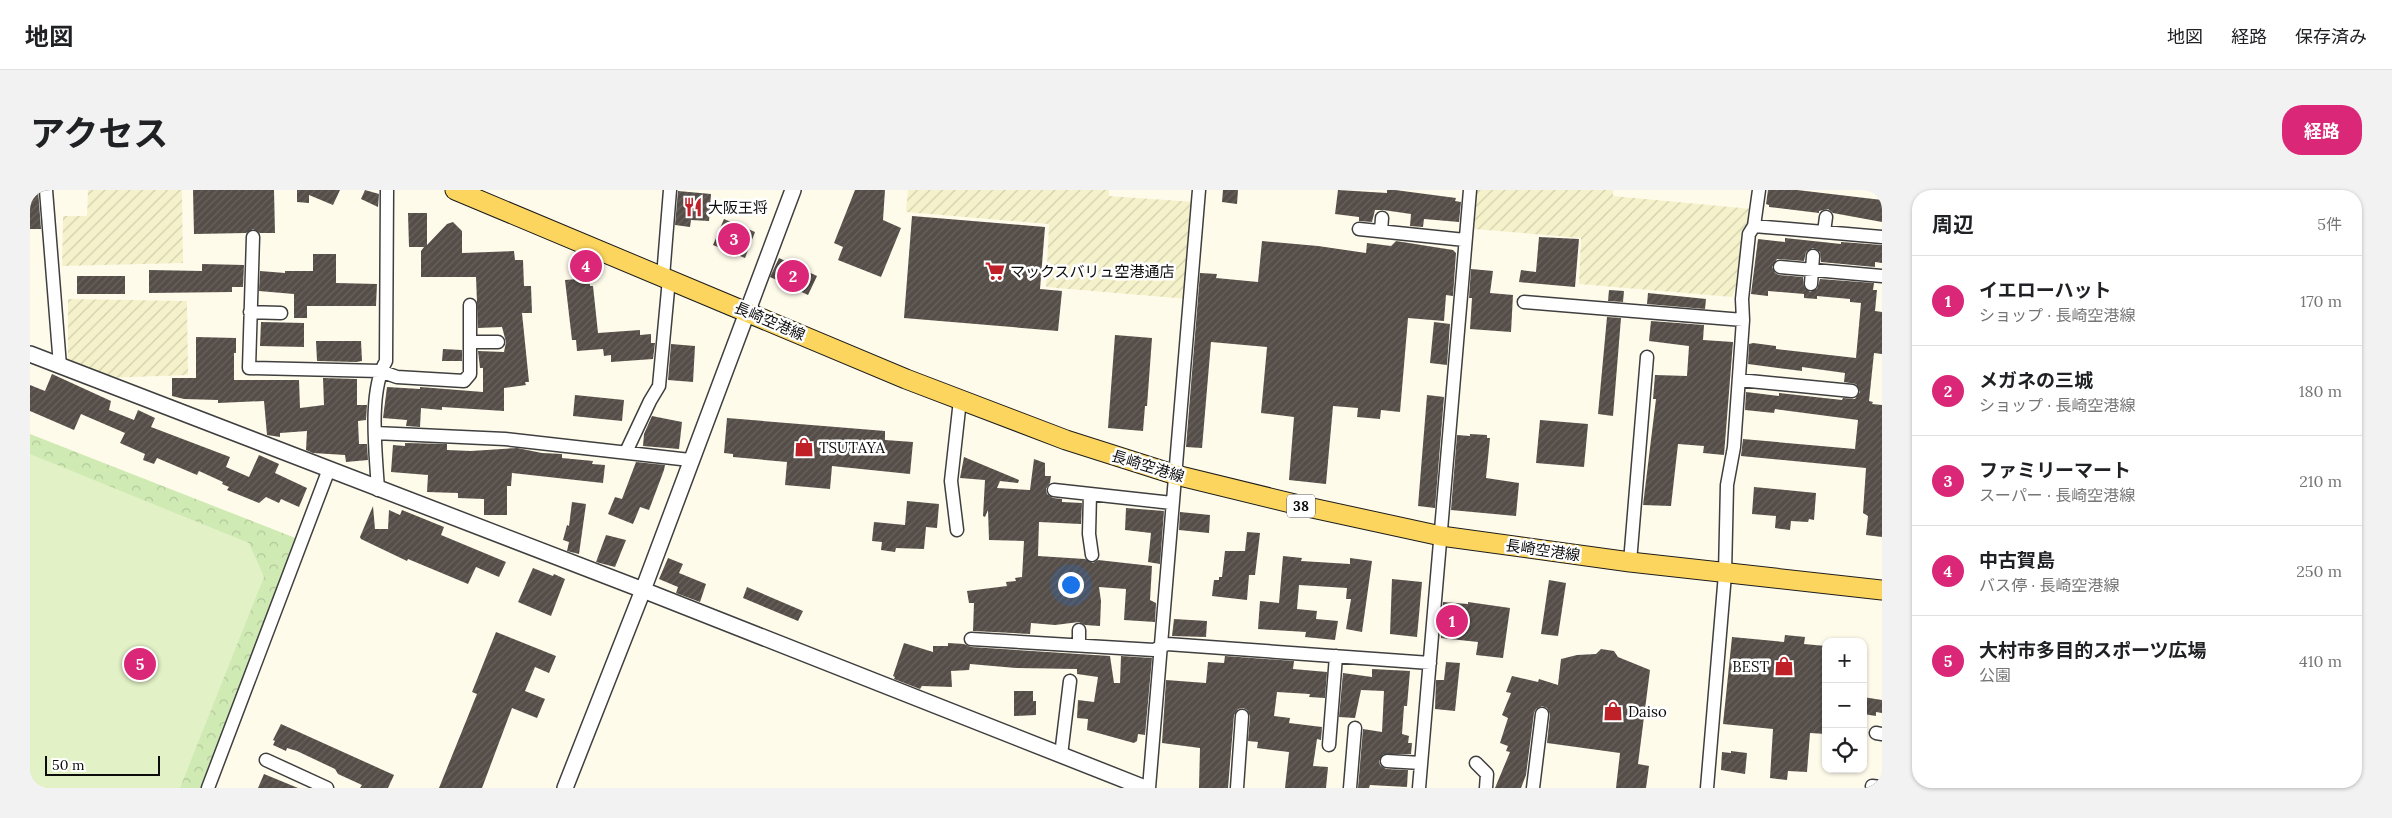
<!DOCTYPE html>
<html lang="ja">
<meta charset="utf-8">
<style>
:root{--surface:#fff;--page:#f2f2f2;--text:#202124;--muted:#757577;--line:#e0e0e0;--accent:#db2777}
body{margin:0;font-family:Lora,"Noto Sans JP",serif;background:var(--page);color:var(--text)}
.controls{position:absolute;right:15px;bottom:15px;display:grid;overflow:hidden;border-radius:10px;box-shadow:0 1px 4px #0004}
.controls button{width:45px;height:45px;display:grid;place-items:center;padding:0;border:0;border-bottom:1px solid var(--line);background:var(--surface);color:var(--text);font:25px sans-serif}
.scale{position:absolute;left:15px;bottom:12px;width:115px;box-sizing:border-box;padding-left:5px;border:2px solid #0c0c0c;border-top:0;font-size:14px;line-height:18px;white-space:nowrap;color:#0c0c0c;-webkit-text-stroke:4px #fff;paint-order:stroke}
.you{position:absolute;left:1040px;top:394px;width:18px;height:18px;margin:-12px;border:4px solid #fff;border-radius:50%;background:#1a73e8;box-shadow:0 0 0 8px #1a73e833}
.badge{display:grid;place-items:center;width:32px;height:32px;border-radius:50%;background:var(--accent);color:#fff;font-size:16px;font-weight:700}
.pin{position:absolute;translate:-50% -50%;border:2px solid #fff;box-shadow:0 1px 5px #0006}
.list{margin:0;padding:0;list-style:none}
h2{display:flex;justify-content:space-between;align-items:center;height:65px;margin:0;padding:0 20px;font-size:21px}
h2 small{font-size:16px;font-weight:400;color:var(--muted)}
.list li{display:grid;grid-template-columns:32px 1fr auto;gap:15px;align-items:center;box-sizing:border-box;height:90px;padding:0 20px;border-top:1px solid var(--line)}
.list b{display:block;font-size:19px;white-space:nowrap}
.list p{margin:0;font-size:16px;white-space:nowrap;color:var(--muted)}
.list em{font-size:16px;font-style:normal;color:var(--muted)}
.icon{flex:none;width:28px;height:28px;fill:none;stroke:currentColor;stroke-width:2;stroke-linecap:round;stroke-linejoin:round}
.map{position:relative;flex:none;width:1852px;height:598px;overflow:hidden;border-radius:20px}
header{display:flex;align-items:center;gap:30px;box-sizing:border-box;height:70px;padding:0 25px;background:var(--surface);border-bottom:1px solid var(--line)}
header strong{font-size:24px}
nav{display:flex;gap:28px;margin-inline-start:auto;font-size:18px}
.intro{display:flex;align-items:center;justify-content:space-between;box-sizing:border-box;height:120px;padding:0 30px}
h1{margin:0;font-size:35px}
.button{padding:12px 22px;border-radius:20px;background:var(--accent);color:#fff;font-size:18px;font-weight:700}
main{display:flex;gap:30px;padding:0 30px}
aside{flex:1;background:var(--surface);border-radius:20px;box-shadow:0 1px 4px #0004}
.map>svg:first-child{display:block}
</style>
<header>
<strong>地図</strong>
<nav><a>地図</a><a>経路</a><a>保存済み</a></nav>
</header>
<div class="intro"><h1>アクセス</h1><a class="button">経路</a></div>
<main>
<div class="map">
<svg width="1852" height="598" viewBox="0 0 1852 598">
<defs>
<pattern id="farmland-furrows" width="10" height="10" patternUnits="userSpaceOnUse" patternTransform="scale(1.25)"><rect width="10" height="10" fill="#f5f2cb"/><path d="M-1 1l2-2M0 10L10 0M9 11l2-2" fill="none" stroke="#d1cead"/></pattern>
<pattern id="park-crowns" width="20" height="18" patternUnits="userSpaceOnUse" patternTransform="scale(1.25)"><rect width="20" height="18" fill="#d0eab4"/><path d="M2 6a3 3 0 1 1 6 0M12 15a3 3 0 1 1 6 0" fill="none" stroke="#b1c89a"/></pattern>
<pattern id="building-hatch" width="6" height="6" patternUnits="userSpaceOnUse" patternTransform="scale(1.25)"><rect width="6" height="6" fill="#554d48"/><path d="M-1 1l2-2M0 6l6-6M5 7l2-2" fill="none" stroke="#68625e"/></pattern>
</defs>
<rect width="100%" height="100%" fill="#fffbeb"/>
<path fill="url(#farmland-furrows)" d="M58,0H152L153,73L32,76L33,26H57Z
M878,0H1079V6L1165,12L1158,109L1016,97L1019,34L876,22Z
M1446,0H1583V6L1722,19L1713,44L1708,90L1702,107L1549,94L1551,48L1444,39Z
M38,109L157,111L158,185L76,188L38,172Z"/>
<path fill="url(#park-crowns)" d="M0,244L268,349L172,598H0Z"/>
<path fill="#e2f1c6" d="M0,264L219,353L234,387L150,598H0Z"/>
<path fill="url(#building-hatch)" d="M0,0H8L11,39H0Z
M163,0H244L245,43H230L223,39L216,43L164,44Z
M267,0H310L303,15L279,5V13L267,12Z
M335,0L349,4L348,17L331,9Z
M825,0H855L853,30L871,38L851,87L808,70L813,57L804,53Z
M1193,0H1208L1207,14L1192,12Z
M1308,0L1357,3V0H1365L1426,8L1425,11L1431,12L1429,32L1394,29L1393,37L1380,36L1381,24L1353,20H1345L1342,32L1329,31V27L1305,24Z
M1738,0H1767L1852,10V32L1803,23L1798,19L1789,21V23L1739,17V15L1736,14Z
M648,1L681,4L679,31L661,30L660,37L645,35Z
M378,23H397V55L417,34L423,32L432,41V63L484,61L485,70H493L494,96H501L502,123H492L499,192H495L496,195L474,198V221L412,217V220L391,218L390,237L376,236L377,230L353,228L357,197L390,199V197L453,202V178H450L448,161L474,162L476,152L472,137L448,138L446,87H391V61L394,57H379Z
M882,26L1015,37L1010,99L1032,101L1028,141L874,128Z
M694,29L725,42L715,68L683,55Z
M1509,47L1549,49L1545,97L1489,92L1491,80L1506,82Z
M1755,48L1811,54V52L1852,55V73L1845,72V77L1791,72L1790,62L1783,58L1776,62L1774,71L1747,69L1742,77L1745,83L1749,85L1773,87L1774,97L1780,102L1787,99L1790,89L1844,93L1843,100H1847L1845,121L1852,122V164L1844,163L1839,211L1843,212L1842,214L1852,215V347L1836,345L1838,326L1833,323L1836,278L1711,266L1713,249L1825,259L1828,230L1745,219L1744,223L1715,220L1716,202L1749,206V203L1812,210L1813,208L1825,209L1830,202L1826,194L1814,192L1815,183L1772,177V181L1718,174L1719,154L1723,153L1746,156V159L1826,168L1831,113L1820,112V109L1787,106V109L1774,108V104L1738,101V106L1721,104L1728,49L1755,52Z
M1232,51L1288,56L1336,63L1337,53L1361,56L1366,51L1423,60L1426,63L1423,106L1416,105L1414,131L1378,128L1370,222L1351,220L1350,229L1327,227L1328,218L1303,216L1296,294L1259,290L1264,227L1231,223L1237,157L1181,152L1172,258L1156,257L1170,83L1187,84L1186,88L1228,92Z
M283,64H306V93L347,94L346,116H277V128H264V104L229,101L230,81L255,83V81H283Z
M749,68L787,86L778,105L740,87Z
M172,74L214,75L213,97H202V102L119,103V80L172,81Z
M1441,79L1463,81L1460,103L1483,105L1481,142L1440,139L1442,108H1439Z
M47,86H95V104H47Z
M559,88L560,96H563L568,143L610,140V145L621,144V153H625L623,169L581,172V165L574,166L573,159L547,161L546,150H542L535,90Z
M1579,100L1594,101L1593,112L1578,111Z
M1618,103L1676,109L1675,119L1617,114Z
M1577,127L1591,128L1583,226L1568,224Z
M1621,131L1674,135L1673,150L1703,152L1694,265L1673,263L1674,256L1648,254L1641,316L1613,315L1626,209H1623L1625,185L1657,186L1659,156L1619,151Z
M231,132L274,133V157L230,156Z
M1404,132L1420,134L1417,175L1400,173Z
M1085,145L1122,148L1117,216H1115L1113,241L1078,238Z
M166,147L206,148V163H204V190H269L270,218L294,215L293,188L327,189V215H337L336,230L328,231L329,254H337L338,270L316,272L315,265L283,263L276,260L277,241L250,243V247L237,245L234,211L188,213V210L154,209L142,206V188H166Z
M286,151H331L332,171L326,172L287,171Z
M641,154L665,156L663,192L638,190Z
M413,159L432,160V171H412Z
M22,184L81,211L79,220L104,230L108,220L125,228L121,237L200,267L196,277L219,287L229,265L249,274L245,283L277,298L269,317L251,309L249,313L236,307L229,313L197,300L199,297L192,294L193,292L169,281L167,285L127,268L124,274L113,270L115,264L90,253L95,243L51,224L44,240L0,221V195L15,201Z
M545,205L594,210L592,231L543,226Z
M1397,205L1414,207L1405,318L1388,316Z
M622,226L652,232L649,259L613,256L614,244Z
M697,228L855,241V250L883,252L880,284L802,276L800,299L755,295L757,272L703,267V264L694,263Z
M1510,230L1558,234L1554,277L1506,273Z
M1440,244L1457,245V248H1460L1456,288L1489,293L1486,326L1421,320L1427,245L1440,246Z
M375,253L417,254V260L441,261L487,258L512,263L532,264V268L563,271L562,274L575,275L573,293L482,283L481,296H477V325H454V309L428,308V303L397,302L398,285L361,282L363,255L375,256Z
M934,267L989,290L988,293L970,291L967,298L1000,300L1004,269L1015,273V286H1021L1020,293L1016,299L1017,304L1023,308L1032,309V312L1052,313L1051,334L1009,332L1008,366L1055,369L1063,373L1068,370L1122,376L1120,410L1126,413L1125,432L1094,430L1096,399L1069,397L1071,411L1070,436L1055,435L1049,432L1025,435L1001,433L1000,444L943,441L944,413H939L937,401L977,396L976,392L986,391L985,388L992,387L994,351L959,350L958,320L955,327L953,326L955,290L930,288Z
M606,272L635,275L634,280L619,320L610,317L603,334L578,324L585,307L592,309Z
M1724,297L1786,303L1784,330L1779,329L1778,332L1761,331L1760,340L1745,338L1746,326L1722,324Z
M877,311L909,314L907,338L896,337L894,359L866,358L865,362L851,360L852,352L842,351L844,332L875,335Z
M542,312L556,314L549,364L537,361L539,352L533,350L537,335L539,336Z
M343,316L345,339H358L359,320L370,325L372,320L414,337L411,345L476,372L469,387L446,377L438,394L378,369L377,371L331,349L330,347Z
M1096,318L1134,321L1130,374L1118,372L1121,343L1095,340Z
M1150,322L1180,325L1179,343L1149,340Z
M1217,342L1230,343L1225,385H1219L1217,410L1182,406L1184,390H1189V387H1192L1195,361H1215Z
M576,345L596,350L585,377L566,372Z
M1253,366L1272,368L1271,371L1320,374V368L1342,371L1332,442L1316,439L1321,409H1316L1317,398L1269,395L1267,419L1287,421L1286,429L1308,431L1305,450L1275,447L1276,442L1228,439L1230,411L1249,413Z
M638,368L653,374L649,383L676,394L670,412L646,403L648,397L629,389Z
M503,378L523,386L524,384L535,389L521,426L488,412Z
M1362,389L1392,392L1387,447L1360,444Z
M1519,390L1536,393L1528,446L1511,444Z
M717,397L773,421L768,431L713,408Z
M1413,412L1438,414V412L1480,418L1473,468L1446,465L1448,452L1411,448Z
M1144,429L1177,431L1176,447L1142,446Z
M466,442L526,466L519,483L505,477L495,501L515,509L507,528L482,518L452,598H409L447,504L442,502Z
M1755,445L1775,447L1774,454L1796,456V544L1780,543L1777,582L1758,581L1757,590L1740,588L1743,539L1693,534L1702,447L1754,452Z
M874,453L903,462V456H918V453L934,454L941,457L1080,466L1084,493H1090L1091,466L1122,468L1115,545L1108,544L1107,551L1104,553L1057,540L1058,529L1047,528L1048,510L1064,512L1068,487L1047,484V479L986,478L940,474L939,480L921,481L922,497L892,496L890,499L864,489L865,487L863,486Z
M1571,459L1584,461L1588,467L1620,480L1608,574L1619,576L1616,598H1586L1590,563L1517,553L1520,524L1517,518L1512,516L1506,519L1504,523L1496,585L1491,598H1465L1480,562L1476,561L1478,556L1470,553L1478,528L1472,525L1481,503L1476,502L1482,486L1508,492L1509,489L1528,495L1531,469L1547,465L1566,464Z
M1195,466L1264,471L1263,479L1297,482L1295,508L1279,507L1280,504L1247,502L1244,526L1260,528L1259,533L1292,537L1291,550L1287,549L1283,576L1298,577L1296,598H1255L1259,562L1227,558L1228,552L1218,551L1220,526L1217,520L1213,518L1208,519L1204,525L1198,598H1169L1170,558L1132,553L1136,490L1176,493L1178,472L1194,473Z
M1416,472L1430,473L1425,521L1405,519L1406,490H1414Z
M1342,479L1380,481L1377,516H1374L1372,544L1379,546L1378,553H1382L1381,564H1354L1349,571L1350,575L1356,579L1378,580L1377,597L1340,595L1339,598H1328L1333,539L1352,542L1354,501L1331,500L1325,528L1309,527L1313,483L1342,487Z
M984,501H1003V511H1006V525L984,526Z
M1833,507L1852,510V523L1846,522V526L1833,524Z
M251,534L364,585L358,598H330L332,595L308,584L305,579L267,561L257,558L256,561L243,555L245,551L243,550Z
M1701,561L1717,563L1715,584L1691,580L1692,562L1701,563Z
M234,584L268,598H228Z"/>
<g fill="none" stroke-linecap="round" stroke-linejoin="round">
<defs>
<path id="minor" d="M16,0L30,176
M1724,36L1852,47
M1329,39L1435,50
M1351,41L1352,28
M1794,42L1796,27
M223,47L219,178L350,181L367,187L434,191L440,184V115
M1750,77L1852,86
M633,87L640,0
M1781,94L1783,66
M1494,112L1713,130
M220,122L251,123
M440,152H468
M1709,190L1822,201
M345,243L475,249L660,270
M596,262L620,211L629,196L639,89
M348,300C346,264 338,202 356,171L357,0
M1024,300L1142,313
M1060,304L1059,344L1062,365
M927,340L921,291L930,210
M1600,372L1617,167
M941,449L1124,460L1137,454L1400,473
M1049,455V440
M1846,543L1852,544
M1299,555L1306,466
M1031,565L1040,491
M236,570L297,598
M1357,571L1391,573
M1446,573L1457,584L1456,598
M1842,596L1852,597
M178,598L299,279
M1119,598L1169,0
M1207,598L1212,526
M1320,598L1325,538
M1389,598L1440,0
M1503,598L1512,524
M1677,598L1695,384L1697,295L1704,257L1713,130L1712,109L1719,44L1724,36L1729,0"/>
<path id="tertiary" d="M0,164L613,400L1115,598
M535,598L613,400L763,0"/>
<path id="primary" d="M425,0L876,189L1036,250L1146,285L1273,316L1411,346L1600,372L1852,400"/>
</defs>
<use href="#minor" stroke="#3f3f3f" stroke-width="15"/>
<use href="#tertiary" stroke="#3f3f3f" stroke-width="18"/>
<use href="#primary" stroke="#1d1d1d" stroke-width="21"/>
<use href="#minor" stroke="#fff" stroke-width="12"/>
<use href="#tertiary" stroke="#fff" stroke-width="15"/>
<use href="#primary" stroke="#fcd55e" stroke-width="19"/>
</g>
<defs>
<symbol id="restaurant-bare" viewBox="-9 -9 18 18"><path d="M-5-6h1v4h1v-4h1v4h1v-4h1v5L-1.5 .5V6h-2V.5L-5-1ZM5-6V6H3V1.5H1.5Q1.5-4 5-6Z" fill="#c02129" stroke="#fff" stroke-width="2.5" paint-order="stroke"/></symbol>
<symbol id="supermarket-bare" viewBox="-9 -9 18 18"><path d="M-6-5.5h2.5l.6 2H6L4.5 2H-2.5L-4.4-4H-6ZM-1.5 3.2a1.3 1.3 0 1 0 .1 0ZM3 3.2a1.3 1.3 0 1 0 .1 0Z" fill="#c02129" stroke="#fff" stroke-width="2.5" paint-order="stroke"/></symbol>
<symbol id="shop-bare" viewBox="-9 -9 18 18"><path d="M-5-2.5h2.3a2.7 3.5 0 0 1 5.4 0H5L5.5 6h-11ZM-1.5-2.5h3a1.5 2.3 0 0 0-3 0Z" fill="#c02129" stroke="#fff" stroke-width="2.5" paint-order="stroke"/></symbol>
</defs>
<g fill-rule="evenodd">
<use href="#restaurant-bare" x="649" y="3" width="28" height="28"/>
<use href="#supermarket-bare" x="951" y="67" width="28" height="28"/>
<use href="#shop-bare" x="760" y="243" width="28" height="28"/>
<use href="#shop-bare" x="1740" y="462" width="28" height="28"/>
<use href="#shop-bare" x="1569" y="507" width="28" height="28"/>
</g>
<g text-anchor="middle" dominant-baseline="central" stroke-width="5" stroke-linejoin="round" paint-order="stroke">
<rect fill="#fff" stroke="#555" stroke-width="1" x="1257" y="304.5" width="28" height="23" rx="4"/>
<g font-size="14" font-weight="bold" fill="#0c0c0c">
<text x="1271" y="316">38</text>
</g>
<g font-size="15" fill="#0c0c0c" stroke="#fff" text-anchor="start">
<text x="678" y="17">大阪王将</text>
<text x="980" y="81">マックスバリュ空港通店</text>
<text x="789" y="257">TSUTAYA</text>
<text x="1739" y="476" text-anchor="end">BEST</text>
<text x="1598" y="521">Daiso</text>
</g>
<g font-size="15" fill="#0c0c0c" stroke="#fff">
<text transform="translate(740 131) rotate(23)">長崎空港線</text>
<text transform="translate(1118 276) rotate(17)">長崎空港線</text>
<text transform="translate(1513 360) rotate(8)">長崎空港線</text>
</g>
</g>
</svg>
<div class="controls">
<button>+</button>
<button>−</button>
<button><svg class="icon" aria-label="locate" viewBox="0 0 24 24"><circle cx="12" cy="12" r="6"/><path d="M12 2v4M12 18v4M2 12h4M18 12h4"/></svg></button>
</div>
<div class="scale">50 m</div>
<div class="you"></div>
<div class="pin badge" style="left:1422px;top:431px">1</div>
<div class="pin badge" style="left:763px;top:86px">2</div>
<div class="pin badge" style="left:704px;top:49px">3</div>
<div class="pin badge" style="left:556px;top:76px">4</div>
<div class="pin badge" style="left:110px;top:474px">5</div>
</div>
<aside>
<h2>周辺<small>5件</small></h2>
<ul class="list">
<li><span class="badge">1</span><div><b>イエローハット</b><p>ショップ · 長崎空港線</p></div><em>170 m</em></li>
<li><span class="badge">2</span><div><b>メガネの三城</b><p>ショップ · 長崎空港線</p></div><em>180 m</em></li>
<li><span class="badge">3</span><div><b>ファミリーマート</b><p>スーパー · 長崎空港線</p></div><em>210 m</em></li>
<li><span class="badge">4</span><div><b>中古賀島</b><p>バス停 · 長崎空港線</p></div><em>250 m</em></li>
<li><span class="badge">5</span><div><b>大村市多目的スポーツ広場</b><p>公園</p></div><em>410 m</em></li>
</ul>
</aside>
</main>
